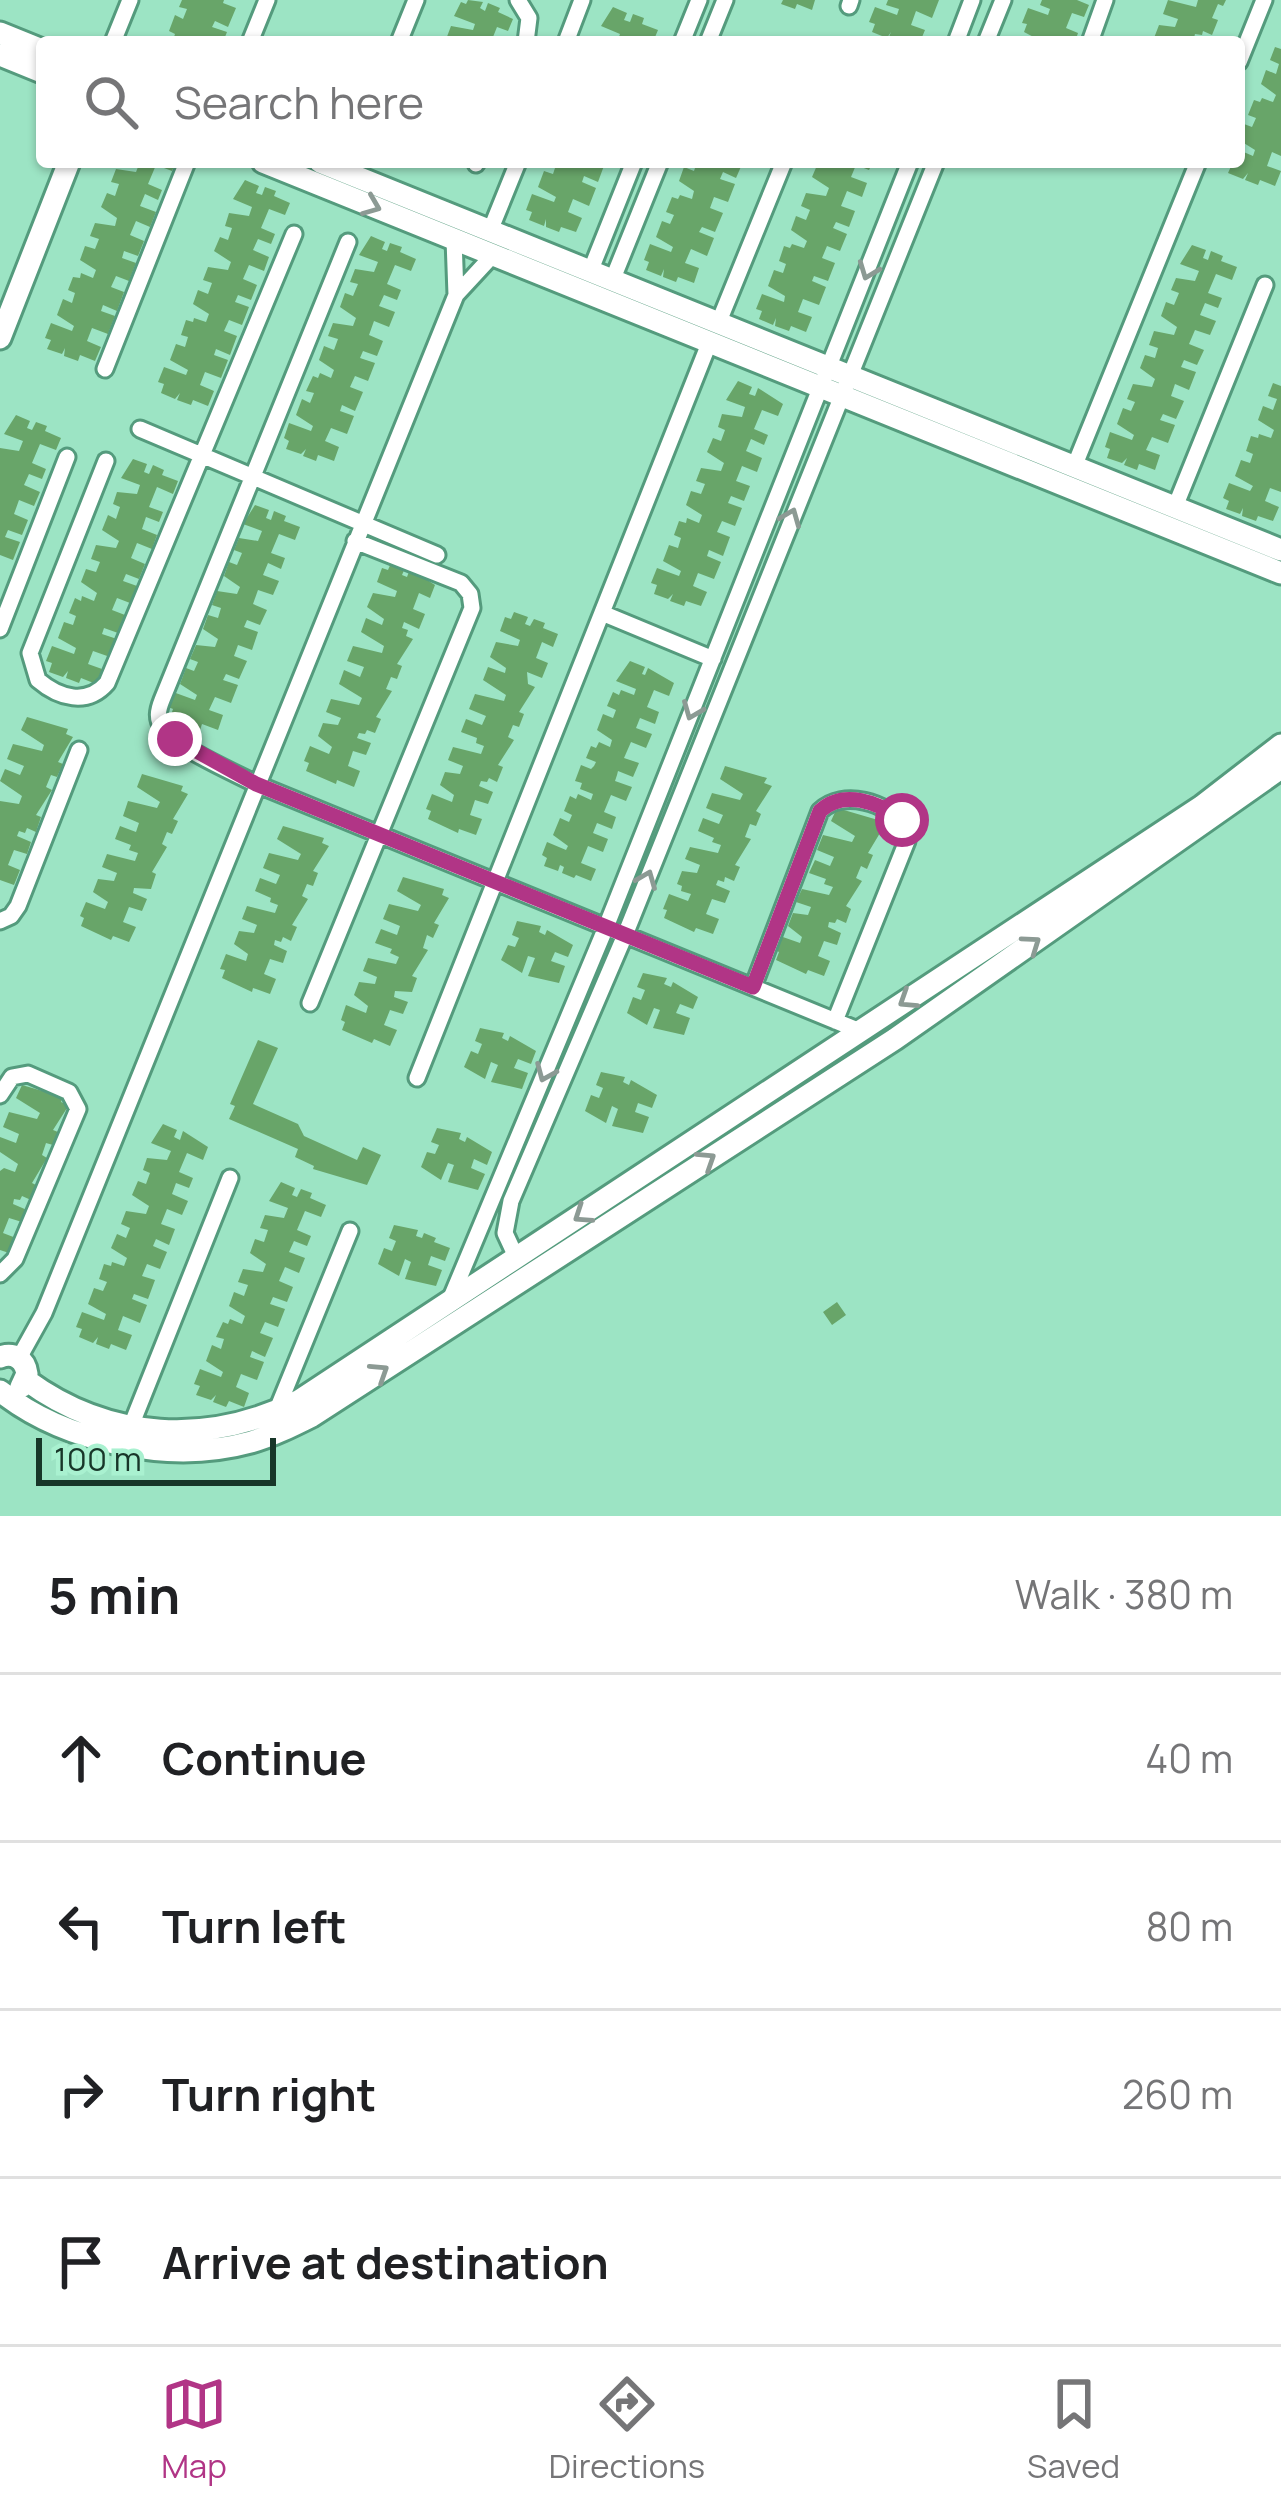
<!DOCTYPE html>
<meta charset="utf-8">
<style>
:root{--surface:#fff;--page:#f2f2f2;--text:#202124;--muted:#757577;--line:#e0e0e0;--accent:#b13586}
body{margin:0;font-family:Manrope,sans-serif;background:var(--page);color:var(--text)}
.scale{position:absolute;left:36px;bottom:30px;width:240px;box-sizing:border-box;padding-left:12px;border:6px solid #183629;border-top:0;font-size:33px;line-height:42px;white-space:nowrap;color:#183629;-webkit-text-stroke:9px #a9f1d0;paint-order:stroke}
.stop{position:absolute;width:36px;height:36px;margin:-27px;border:9px solid #b13586;border-radius:50%;background:#fff}
.stop.end{background:#b13586;border-color:#fff;box-shadow:0 3px 12px #0008}
.list{margin:0;padding:0;list-style:none}
h2{display:flex;justify-content:space-between;align-items:center;height:156px;margin:0;padding:0 48px;font-size:51px}
h2 small{font-size:39px;font-weight:400;color:var(--muted)}
.list li{display:grid;grid-template-columns:78px 1fr auto;gap:36px;align-items:center;box-sizing:border-box;height:168px;padding:0 48px;border-top:3px solid var(--line)}
.list b{display:block;font-size:45px;white-space:nowrap}
.list em{font-size:39px;font-style:normal;color:var(--muted)}
.icon{flex:none;width:66px;height:66px;fill:none;stroke:currentColor;stroke-width:2;stroke-linecap:round;stroke-linejoin:round}
.map{position:relative;flex:none;width:1281px;height:1516px;overflow:hidden}
.search{position:absolute;background:var(--surface);box-shadow:0 3px 9px #0004;left:36px;right:36px;top:36px;height:132px;display:flex;align-items:center;gap:30px;box-sizing:border-box;padding:0 42px;border-radius:12px;color:var(--muted);font-size:45px}
.sheet{height:828px;background:var(--surface)}
nav{display:flex;justify-content:space-around;align-items:center;box-sizing:border-box;height:168px;border-top:3px solid var(--line);background:var(--surface);font-size:33px;color:var(--muted)}
nav a{display:grid;justify-items:center;gap:6px}
nav .on{color:var(--accent)}
.map>svg:first-child{display:block}
</style>
<div class="map">
<svg width="1281" height="1516" viewBox="0 0 1281 1516">
<rect width="100%" height="100%" fill="#9ce4c4"/>
<path fill="#68a569" d="M182,0H224L223,3L236,8L228,27L215,21L212,27L227,32L223,42H188L174,37L175,34L169,31L175,15L183,19L187,9L179,7Z
M468,0L483,2L480,8L485,11L488,3L500,8L498,12L513,19L508,31L497,27L491,42H445L451,26L473,30L475,24L454,16L461,2L466,4Z
M783,0H815L812,10L797,4L795,9L781,4Z
M888,0H939L932,18L916,11L911,25L925,30L920,42H896L888,39L891,32L887,38L872,32L875,24L869,22L875,7L897,15L899,9L886,5Z
M1042,0H1077L1089,5L1084,17L1072,13L1066,28L1078,33L1075,42H1043L1024,32L1027,24L1022,23L1028,8L1048,15L1050,9L1040,5Z
M1168,0L1196,7L1198,0H1226L1223,6L1218,4L1212,18L1218,20L1212,35L1203,31L1202,35L1195,34L1193,42H1159L1154,38L1159,25L1175,27L1178,19L1163,14Z
M613,7L627,13L624,20L630,22L633,14L644,18L642,24L658,30L653,42L637,36L635,42H617L620,34L601,26Z
M1275,47L1281,49V156L1272,152L1267,166L1281,171L1275,186L1260,180L1258,185L1245,180L1248,173L1243,179L1228,173L1233,162H1239V150L1253,156L1255,150L1239,140L1244,124L1252,127L1256,118L1248,115L1254,100L1260,102L1262,98L1273,102L1276,95L1261,84L1266,70L1276,74L1279,64L1270,60Z
M140,162H176L172,171L156,165L148,184L162,190L158,200L145,194L140,206L156,212L150,227L136,221L130,235L144,241L138,256L124,251L122,258L136,263L129,281L116,276L111,287L124,292L117,311L103,305L101,311L115,316L108,334L92,328L87,341L101,347L95,361L80,355L78,361L64,356L65,348L62,354L47,349L51,340L45,338L51,323L72,331L74,326L57,315L63,299L72,303L75,293L68,290L73,277L80,278L81,273L93,278L96,270L80,260L85,246L95,249L99,239L90,236L95,223L115,226L117,218L101,207L107,193L115,196L119,184L111,182L116,169L136,172Z
M557,162L605,163L598,182L584,176L582,182L596,188L589,206L573,199L568,212L582,218L576,232L561,227L559,232L546,227V219L544,226L529,220L532,212L526,210L532,194L554,202L556,197L538,187L544,171L553,174Z
M697,162H743L736,178L723,172L720,179L735,184L728,202L714,197L710,208L723,213L715,232L702,227L699,232L714,238L707,256L691,249L685,263L699,268L694,283L678,277L676,282L663,277L664,269L661,276L646,270L649,262L644,260L650,244L671,252L673,247L656,237L662,221L670,224L674,215L666,212L672,197L678,199L680,195L692,199L694,191L679,181L684,167L694,171Z
M827,162H873L869,170L856,165L851,177L867,183L862,197L847,191L841,206L855,211L849,227L836,222L833,228L847,234L840,251L827,246L822,258L835,263L828,281L814,276L812,281L826,287L819,305L803,299L798,312L812,317L806,332L791,326L789,331L775,326L776,318L773,325L759,319L762,311L756,309L762,294L784,302L785,296L768,286L774,270L783,273L786,264L779,261L784,246L790,248L792,244L804,248L807,241L791,230L796,216L806,220L810,210L801,206L806,193L826,196L829,188L812,177L818,163L826,166Z
M245,180L259,186L256,193L262,195L265,187L276,191L274,196L290,203L285,215L269,209L261,228L275,234L271,244L258,239L253,250L269,257L264,271L249,265L243,279L257,285L251,300L238,295L235,302L249,307L242,325L229,320L224,331L237,336L230,355L216,349L214,355L228,360L221,378L205,372L200,385L214,391L208,406L193,400L191,405L177,400L180,393L175,399L161,393L164,384L158,382L164,367L186,375L188,370L170,360L176,344L185,347L188,337L181,335L186,320L193,322L194,318L206,322L209,314L193,304L198,290L208,294L212,283L203,280L208,267L228,270L231,262L214,251L220,237L228,240L232,228L225,226L229,213L249,216L252,207L233,199Z
M371,236L385,242L382,249L387,251L390,243L402,247L400,252L416,259L411,271L395,265L387,284L401,290L397,300L384,295L379,306L395,312L389,327L374,321L369,335L383,341L377,356L363,351L360,358L375,363L368,381L355,376L350,387L363,392L355,411L342,405L340,411L354,416L347,434L331,428L325,441L339,447L334,461L318,455L316,461L303,456L306,449L301,454L286,449L289,441L284,438L289,423L311,431L313,426L296,415L302,399L310,403L314,393L306,391L313,376L318,378L320,373L331,378L334,370L319,360L324,346L334,350L338,339L328,336L333,323L353,326L356,318L340,307L345,293L353,296L358,284L350,282L355,269L374,272L378,262L359,255Z
M1192,245L1206,250L1203,258L1208,260L1211,251L1223,256L1221,261L1237,267L1232,280L1216,274L1208,293L1222,298L1218,308L1205,303L1200,315L1216,321L1210,335L1195,330L1189,344L1204,350L1197,365L1184,360L1181,367L1196,372L1189,390L1175,384L1171,396L1184,401L1176,419L1163,414L1160,420L1175,425L1168,443L1152,437L1146,450L1160,455L1155,470L1139,464L1137,470L1124,465L1127,458L1122,463L1107,458L1110,449L1105,447L1110,432L1132,440L1134,435L1117,424L1123,408L1131,411L1135,402L1127,399L1133,384L1152,387L1155,379L1140,368L1145,355L1155,358L1158,348L1149,345L1154,331L1174,335L1177,327L1161,316L1166,302L1174,305L1179,293L1171,290L1176,278L1195,281L1199,271L1180,264Z
M738,381L752,387L749,394L755,396L758,388L783,404L778,416L762,410L754,429L768,435L764,445L751,439L746,451L762,458L757,472L742,466L736,481L750,486L744,501L731,496L728,503L742,508L735,526L722,521L717,532L730,537L723,556L709,550L707,556L721,562L714,579L698,573L693,586L707,592L701,606L686,601L684,606L670,601L673,594L668,599L654,594L657,585L651,583L657,568L679,576L681,571L663,561L669,545L678,548L681,538L674,535L679,521L686,523L687,518L699,523L702,515L686,505L691,491L701,494L705,484L696,481L701,468L721,471L724,463L707,452L713,438L721,441L725,430L718,427L722,414L742,417L745,407L726,400Z
M1273,383L1281,386V492L1270,488L1265,501L1279,507L1273,521L1258,516L1256,521L1242,516L1243,508L1240,514L1226,509L1229,501L1223,498L1229,483L1250,491L1253,486L1235,476L1241,460L1250,463L1253,454L1246,451L1251,436L1258,438L1259,434L1271,438L1274,430L1258,420L1263,406L1273,410L1277,399L1268,396Z
M16,415L30,421L27,428L32,430L36,422L47,426L45,431L61,438L56,450L40,444L32,463L46,469L42,479L29,474L24,485L40,492L34,506L19,500L14,514L28,520L22,535L8,530L5,537L20,542L13,560L0,555V448L19,451L23,441L4,434Z
M133,459L147,464L144,472L149,474L153,465L164,470L162,475L178,481L173,494L157,487L149,507L163,512L159,522L146,517L142,529L157,535L152,549L137,543L131,558L145,564L139,579L126,574L123,581L137,586L130,603L117,598L112,610L125,615L118,633L104,628L102,634L117,639L110,657L93,651L88,664L102,669L96,684L81,678L79,683L66,678L68,671L63,677L49,672L52,663L46,661L52,646L74,654L76,648L58,638L64,622L73,625L76,616L69,613L75,598L81,601L82,596L94,601L97,593L81,582L86,569L96,572L100,562L91,559L96,545L116,548L119,541L102,530L108,515L116,519L120,507L113,504L117,492L137,494L140,485L121,478Z
M255,505L269,510L266,518L271,520L274,511L286,516L284,521L300,527L295,540L279,534L271,553L285,558L281,569L268,563L263,575L279,581L273,595L258,590L253,604L267,610L260,625L247,620L244,627L258,632L252,650L238,645L234,656L247,661L239,679L226,674L223,680L238,685L231,703L215,697L209,710L223,715L218,730L202,724L200,730L187,725L190,718L185,723L170,718L173,709L168,707L173,692L195,700L197,695L180,684L186,668L194,671L198,662L190,659L196,645L215,647L218,639L203,629L208,615L218,618L221,608L212,605L217,591L237,594L240,587L224,576L229,562L237,565L242,553L234,550L239,538L258,541L262,531L243,524Z
M391,563L405,568L402,575L407,577L410,569L435,585L430,598L419,593L413,609L425,614L419,629L404,622L402,628L408,630L406,636L413,639L397,664L402,666L397,679L391,677L386,689L392,691L376,717L381,719L375,733L367,730L365,734L359,733L357,738L371,743L366,755L353,751L348,766L360,771L354,787L337,780L336,784L306,771L309,763L304,761L310,746L329,754L332,747L318,736L323,723L338,725L341,718L326,712L331,699L359,705L362,698L339,684L344,670L360,677L364,667L347,661L353,646L382,653L384,646L361,632L366,618L382,625L384,619L367,607L373,593L395,597L397,591L377,582L382,568L388,570Z
M514,612L528,617L525,624L530,626L534,619L545,623L543,628L558,634L553,647L542,642L536,658L548,663L542,678L527,672L528,684L535,687L519,712L524,714L519,727L513,725L508,737L514,740L498,765L503,767L497,782L489,778L487,782L481,781L479,786L493,792L488,804L475,800L470,815L482,819L476,835L459,829L458,833L428,819L431,811L426,809L432,794L452,802L454,795L440,785L445,772L460,774L463,766L448,760L453,747L481,754L484,746L476,743L477,738L461,732L466,719L482,725L486,716L469,709L475,694L504,701L506,695L483,680L488,667L505,673L506,668L490,657L496,642L518,646L520,640L500,631L505,617L511,619Z
M630,661L645,667L642,674L645,675L648,668L674,683L669,696L654,690L647,707L659,712L655,724L640,718L636,728L652,734L646,748L631,742L624,758L639,763L633,777L618,771L617,775L615,781L632,787L626,801L611,795L604,812L616,817L612,829L597,823L593,833L608,839L603,852L588,846L581,863L596,869L591,881L576,875L574,878L562,873L564,867L560,865L558,871L544,866L547,858L542,855L547,842L566,850L568,846L553,835L560,818L569,822L572,815L564,811L570,796L576,799L578,794L591,800L593,794L580,789L582,783L575,781L581,765L591,769L594,766L596,762L586,758L591,746L596,748L599,742L610,747L612,740L597,730L603,714L613,718L616,710L607,706L613,692L619,695L621,690L634,695L636,689L616,681Z
M27,717L68,729L66,734L73,737L58,762L63,764L57,777L51,775L46,787L52,790L36,815L41,817L36,832L27,828L25,833L19,831L17,836L31,842L27,854L14,850L8,865L20,870L14,885L0,880V801L19,804L22,796L0,781L5,769L20,775L24,766L7,759L13,744L42,751L44,745L21,730Z
M725,766L767,778L764,783L772,786L756,811L761,814L756,826L750,824L745,837L751,839L735,865L740,867L734,881L725,877L724,882L718,880L716,885L730,891L725,903L712,899L706,914L719,919L713,934L696,928L694,932L664,918L667,910L663,909L669,894L688,901L691,894L681,891L682,886L677,884L682,871L697,873L700,865L685,859L690,847L718,853L721,845L712,842L714,838L698,831L703,818L719,824L723,815L706,808L712,793L740,800L743,794L720,779Z
M142,774L183,786L181,791L188,794L173,819L178,821L172,834L167,832L162,844L167,847L152,872L156,874L151,889L134,888L133,893L147,899L142,911L129,907L123,922L136,927L129,942L113,936L111,940L81,926L84,918L80,916L86,902L105,909L108,902L93,892L98,879L114,881L117,873L102,867L107,854L135,861L138,853L129,850L131,845L115,839L120,826L136,832L139,823L123,816L128,801L157,808L160,802L137,787Z
M837,808L878,820L876,825L883,828L868,853L873,855L867,869L861,866L856,878L862,881L846,906L851,909L846,923L837,919L835,923L829,922L828,927L841,933L837,945L824,941L818,956L830,961L824,976L808,970L806,974L776,960L779,952L775,950L780,936L800,943L802,937L788,926L793,913L808,915L811,907L796,902L802,889L829,895L833,887L824,884L826,879L809,873L815,860L830,866L834,857L817,850L823,835L852,842L855,836L831,821Z
M283,826L324,838L322,843L329,846L313,871L318,873L313,886L307,884L302,896L308,899L292,925L297,927L291,941L283,937L281,942L275,940L274,945L287,951L283,963L270,959L264,974L276,979L270,994L253,988L252,992L222,978L225,970L220,969L226,954L246,961L248,954L234,944L239,931L254,933L257,925L242,919L247,906L275,913L278,905L270,902L271,898L255,891L260,878L276,884L280,875L263,868L269,853L298,860L301,854L277,839Z
M403,877L444,889L442,895L449,898L434,923L439,925L433,938L427,935L423,948L428,950L412,976L417,978L412,992L395,991L394,997L408,1002L403,1014L390,1010L384,1025L397,1030L390,1046L374,1039L372,1043L342,1030L345,1022L341,1020L346,1005L366,1013L368,1006L354,995L359,982L375,984L377,977L363,971L368,958L396,964L399,957L390,953L392,949L375,943L381,929L397,935L400,926L383,919L389,904L418,911L421,905L397,891Z
M517,921L541,926L539,932L545,935L547,930L573,945L568,957L555,952L551,961L565,966L559,983L528,976L535,958L528,956L522,973L501,960L508,945L515,947L519,938L512,935Z
M643,973L667,978L664,984L671,987L673,982L698,997L693,1009L680,1004L676,1013L690,1018L684,1035L653,1028L660,1010L654,1008L647,1025L627,1013L633,997L641,1000L645,990L637,987Z
M480,1028L504,1033L502,1038L508,1041L510,1036L536,1051L531,1064L518,1059L514,1068L528,1073L522,1089L491,1082L498,1065L491,1062L485,1079L464,1067L471,1051L478,1054L482,1044L475,1041Z
M258,1040L278,1048L253,1104L298,1124L304,1136L357,1160L363,1147L381,1155L367,1185L313,1169L314,1166L295,1157L298,1149L229,1119L235,1106L230,1104Z
M601,1072L625,1077L623,1082L629,1085L631,1080L657,1095L652,1108L638,1103L635,1112L649,1117L643,1133L612,1126L618,1109L612,1106L606,1123L585,1111L591,1095L599,1098L603,1088L596,1085Z
M22,1085L63,1097L61,1102L69,1105L53,1130L58,1132L53,1145L46,1143L42,1155L47,1158L32,1183L36,1185L31,1200L22,1196L20,1200L14,1199L13,1204L27,1210L22,1222L9,1218L3,1233L16,1238L9,1253L0,1250V1171L4,1168L15,1172L18,1164L0,1152V1137L16,1143L19,1134L3,1127L9,1112L37,1119L40,1113L16,1098Z
M163,1124L177,1130L174,1137L180,1140L183,1131L208,1147L203,1160L187,1153L179,1172L193,1178L189,1188L176,1183L172,1194L188,1201L182,1215L167,1209L161,1224L175,1229L169,1245L156,1239L153,1246L167,1252L160,1269L147,1264L142,1276L155,1280L148,1299L134,1294L132,1299L147,1305L140,1323L123,1316L118,1330L132,1335L126,1350L111,1344L109,1349L96,1344L98,1337L93,1343L79,1337L82,1329L76,1327L82,1312L104,1320L106,1314L88,1304L94,1288L103,1291L107,1282L99,1279L104,1264L111,1266L112,1262L124,1266L127,1258L111,1248L117,1234L126,1238L130,1228L121,1224L126,1211L146,1214L149,1206L132,1195L138,1181L146,1184L150,1173L143,1170L147,1158L167,1160L171,1151L151,1143Z
M437,1128L461,1133L459,1139L465,1142L467,1137L492,1152L487,1165L474,1159L471,1168L485,1174L478,1190L448,1182L454,1165L448,1163L441,1180L421,1167L427,1152L435,1154L439,1145L431,1142Z
M281,1182L295,1188L292,1195L297,1197L301,1189L312,1193L310,1198L326,1205L321,1217L305,1211L297,1230L311,1236L307,1246L294,1241L289,1252L305,1258L299,1273L285,1267L279,1281L293,1287L287,1302L273,1297L270,1304L285,1309L278,1327L265,1322L260,1333L273,1338L265,1357L252,1351L250,1357L264,1362L257,1380L241,1374L236,1387L249,1393L244,1407L229,1401L226,1407L213,1402L216,1395L211,1400L196,1395L200,1386L194,1384L200,1369L221,1377L223,1372L206,1361L212,1345L221,1349L224,1339L216,1337L223,1322L228,1324L230,1319L242,1324L245,1316L229,1306L234,1292L244,1296L248,1285L238,1282L243,1269L263,1272L266,1264L250,1253L255,1239L264,1242L268,1230L260,1228L265,1215L284,1218L288,1208L269,1201Z
M394,1225L418,1230L416,1236L422,1238L424,1233L436,1238L434,1242L450,1248L445,1261L431,1256L428,1265L442,1270L436,1286L405,1279L411,1262L405,1259L399,1276L378,1264L384,1248L392,1251L396,1241L389,1238Z
M837,1302L846,1315L832,1325L823,1312Z"/>
<g fill="none" stroke-linecap="round" stroke-linejoin="round">
<defs>
<path id="street" d="M518,0L529,18L526,42
M849,6L851,0
M113,42L130,0
M250,42L267,0
M399,42L416,0
M566,42L582,0
M682,42L699,0
M708,42L725,0
M956,42L972,0
M986,42L1003,0
M1090,42L1105,0
M1239,62L1264,0
M476,164L477,162
M490,231L518,162
M454,239L456,295
M348,242L162,700C158,710 156,719 163,728C175,747 235,773 256,784L860,1031
M590,272L634,162
M612,281L660,162
M718,324L784,162
M105,369L187,162
M140,429L437,555
M106,461L30,653L38,680C59,698 87,706 107,683L294,234
M1074,467L1198,162
M1175,507L1265,285
M602,613L713,659
M0,629L67,457
M0,921L11,916L18,906L79,750
M753,987L820,811C843,789 887,802 905,826L907,841L835,1021
M310,1003L472,608L470,594L461,583L355,541
M417,1078L710,341
M0,1095L12,1077L28,1074L69,1092L78,1109L15,1259L0,1274
M517,1259L505,1233L511,1201L625,935L936,162
M450,1300L606,927L910,162
M19,1358L44,1313L456,295L493,255
M276,1412L350,1231
M131,1426L230,1178"/>
<path id="secondary" d="M0,33L42,50
M0,55L42,72
M263,162L1281,573
M320,162L1281,550
M0,338L69,162
M0,1357C14,1352 25,1359 27,1374L21,1387
M26,1380C109,1441 209,1446 300,1400L1202,806L1281,745
M0,1391C65,1443 171,1464 251,1442C272,1436 292,1426 312,1416L895,1039L1281,768"/>
</defs>
<use href="#street" stroke="#549b7d" stroke-width="21"/>
<use href="#secondary" stroke="#549b7d" stroke-width="27"/>
<use href="#street" stroke="#fff" stroke-width="15"/>
<use href="#secondary" stroke="#fff" stroke-width="21"/>
</g>
<defs><path id="oneway-chevron" d="M-2-3.5L2.5 0L-2 3.5" fill="none" stroke-width="1.6" stroke-linecap="round" stroke-linejoin="round" transform="scale(3)"/></defs>
<g stroke="#8c9a94">
<use href="#oneway-chevron" transform="translate(372 206) rotate(22)"/>
<use href="#oneway-chevron" transform="translate(868 271) rotate(111)"/>
<use href="#oneway-chevron" transform="translate(791 517) rotate(-68)"/>
<use href="#oneway-chevron" transform="translate(692 711) rotate(112)"/>
<use href="#oneway-chevron" transform="translate(647 879) rotate(-68)"/>
<use href="#oneway-chevron" transform="translate(1032 944) rotate(-35)"/>
<use href="#oneway-chevron" transform="translate(907 1000) rotate(147)"/>
<use href="#oneway-chevron" transform="translate(545 1073) rotate(113)"/>
<use href="#oneway-chevron" transform="translate(707 1160) rotate(-33)"/>
<use href="#oneway-chevron" transform="translate(582 1215) rotate(146)"/>
<use href="#oneway-chevron" transform="translate(380 1372) rotate(-33)"/>
</g>
<g fill="none" stroke-linecap="round" stroke-linejoin="round">
<path stroke="#b13586" stroke-width="15" d="M175,739L256,784L753,987L820,811C843,789 879,802 902,820"/>
</g>
</svg>
<div class="scale">100 m</div>
<div class="stop" style="left:902px;top:820px"></div>
<div class="stop end" style="left:175px;top:739px"></div>
<div class="search"><svg class="icon" aria-label="search" viewBox="0 0 24 24"><circle cx="10" cy="10" r="6"/><path d="M15 15l6 6"/></svg>Search here</div>
</div>
<section class="sheet">
<h2>5 min<small>Walk · 380 m</small></h2>
<ul class="list">
<li><svg class="icon" aria-label="ahead" viewBox="0 0 24 24"><path d="M12 20V5M6 11l6-6 6 6"/></svg><div><b>Continue</b></div><em>40 m</em></li>
<li><svg class="icon" aria-label="left" viewBox="0 0 24 24"><path d="M17 20v-9H6M10 6l-5 5 5 5"/></svg><div><b>Turn left</b></div><em>80 m</em></li>
<li><svg class="icon" aria-label="right" viewBox="0 0 24 24"><path d="M7 20v-9h11M14 6l5 5-5 5"/></svg><div><b>Turn right</b></div><em>260 m</em></li>
<li><svg class="icon" aria-label="arrive" viewBox="0 0 24 24"><path d="M6 21V4h12l-3 4 3 4H6"/></svg><div><b>Arrive at destination</b></div></li>
</ul>
</section>
<nav>
<a class="on"><svg class="icon" aria-label="map" viewBox="0 0 24 24"><path d="M3 6l6-2 6 2 6-2v14l-6 2-6-2-6 2zM9 4v14M15 6v14"/></svg>Map</a>
<a><svg class="icon" aria-label="directions" viewBox="0 0 24 24"><path d="M12 3l9 9-9 9-9-9zM9 14v-3h6M13 9l2 2-2 2"/></svg>Directions</a>
<a><svg class="icon" aria-label="saved" viewBox="0 0 24 24"><path d="M7 4h10v16l-5-4-5 4z"/></svg>Saved</a>
</nav>
